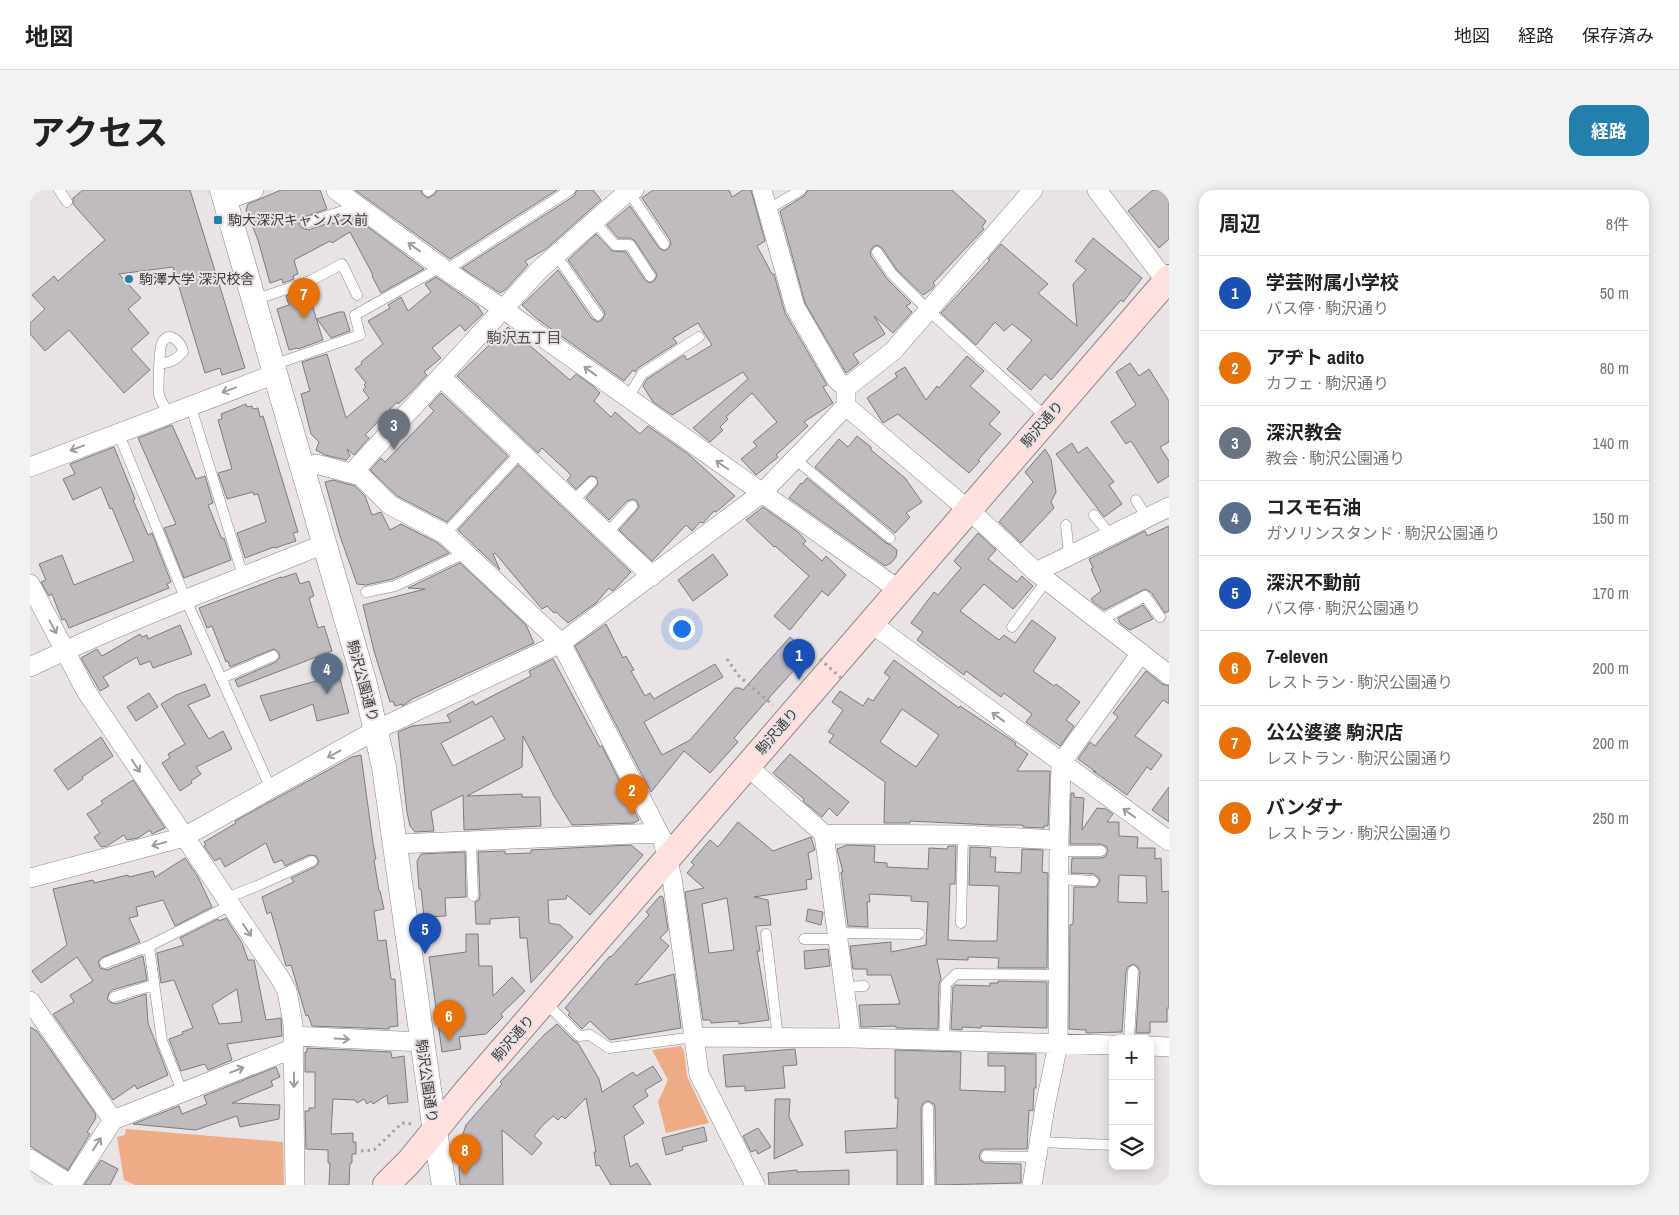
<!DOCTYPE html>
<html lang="ja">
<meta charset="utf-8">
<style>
:root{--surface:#fff;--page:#f2f2f2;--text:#222;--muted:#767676;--line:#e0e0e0;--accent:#2380ad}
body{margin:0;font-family:"Archivo Narrow","Noto Sans JP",sans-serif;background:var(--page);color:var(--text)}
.controls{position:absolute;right:15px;bottom:15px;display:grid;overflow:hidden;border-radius:10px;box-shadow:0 2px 12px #0003}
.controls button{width:45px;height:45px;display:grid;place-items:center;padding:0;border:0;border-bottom:1px solid var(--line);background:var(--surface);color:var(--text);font:25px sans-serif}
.you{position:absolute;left:651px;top:438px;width:18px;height:18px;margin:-12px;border:4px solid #fff;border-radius:50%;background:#1a73e8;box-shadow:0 0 0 8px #1a73e833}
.badge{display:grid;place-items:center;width:32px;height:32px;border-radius:50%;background:var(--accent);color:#fff;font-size:16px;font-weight:700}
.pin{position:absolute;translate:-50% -41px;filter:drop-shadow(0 1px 2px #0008)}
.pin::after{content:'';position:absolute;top:26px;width:18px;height:15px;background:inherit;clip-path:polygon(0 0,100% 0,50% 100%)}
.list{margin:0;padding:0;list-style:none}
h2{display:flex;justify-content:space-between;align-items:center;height:65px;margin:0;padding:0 20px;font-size:21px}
h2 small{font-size:16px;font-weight:400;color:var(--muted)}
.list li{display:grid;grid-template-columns:32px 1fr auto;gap:15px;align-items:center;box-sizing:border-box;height:75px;padding:0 20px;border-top:1px solid var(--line)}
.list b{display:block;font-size:19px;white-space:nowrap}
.list p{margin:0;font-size:16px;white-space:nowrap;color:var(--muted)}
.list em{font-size:16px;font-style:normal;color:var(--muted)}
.icon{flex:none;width:28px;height:28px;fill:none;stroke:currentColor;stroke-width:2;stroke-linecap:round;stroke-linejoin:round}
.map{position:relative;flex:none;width:1139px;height:995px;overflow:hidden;border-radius:15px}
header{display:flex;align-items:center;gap:30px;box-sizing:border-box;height:70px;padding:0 25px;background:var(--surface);border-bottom:1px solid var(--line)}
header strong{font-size:24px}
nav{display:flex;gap:28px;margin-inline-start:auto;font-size:18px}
.intro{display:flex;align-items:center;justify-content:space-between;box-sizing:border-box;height:120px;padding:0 30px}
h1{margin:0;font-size:35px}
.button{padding:12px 22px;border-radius:15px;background:var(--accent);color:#fff;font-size:18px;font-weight:700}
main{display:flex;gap:30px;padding:0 30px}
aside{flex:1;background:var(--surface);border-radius:15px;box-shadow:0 2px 12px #0003}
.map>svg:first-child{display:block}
</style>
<header>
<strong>地図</strong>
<nav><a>地図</a><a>経路</a><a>保存済み</a></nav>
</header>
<div class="intro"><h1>アクセス</h1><a class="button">経路</a></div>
<main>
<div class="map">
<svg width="1139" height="995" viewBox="0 0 1139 995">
<rect width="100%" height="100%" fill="#e9e3e5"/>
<path fill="#edab86" d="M651,856L654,861L657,886L679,933L636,943L628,912L638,890L622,860Z
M96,939L253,952L254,995H105L94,990L87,947L95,945Z"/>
<path fill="#bfbbbe" stroke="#7f7a7d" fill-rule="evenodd" d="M53,0H160L215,178L192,185L190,178L175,183L143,77L89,84L111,108L98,119L119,143L101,159L120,180L94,203L39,140L15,161L0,144V133L15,119L2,105L24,86L28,91L75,50L43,14V8Z
M251,0H290L297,19L271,28L269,35L272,38L278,40L302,32L303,34L322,25L394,79L351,103L342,86L343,85L320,42L302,53L300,51L264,70L268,84L263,86L264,89L253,93L252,89L240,93L228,50L216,20L218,14Z
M325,0H391L392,4L398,8L405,4L407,0H527L420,69Z
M547,0H563L571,10L516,59L495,71L498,75L475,100L470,103L432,78L544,6Z
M623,0H699L702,7L713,0H721L735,51L727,56L742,84H744L755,123L797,195L793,197L803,213L774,232L778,236L746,265L748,267L726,285L711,269L727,256L723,252L747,232L722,203L696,227L698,229L690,237L693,240L680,252L663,238L718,189L713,182L642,225L623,212L613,196L617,189L654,165L657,170L682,155L668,133L643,148L647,153L608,178L605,182L603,180L594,191L506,128L492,115L528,80L562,129L568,132L572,130L575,125L574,121L538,70L566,44L582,61L596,62L615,90L620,93L624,91L627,86L626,83L605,51L600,48H588L577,35L600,16L629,58L634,61L638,59L641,54L640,50L612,8Z
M778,0H922L956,31L952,37L954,39L903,93L905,95L902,99L893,105L867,80L852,58L847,55L843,57L840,62L841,66L857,89L881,113L876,116L882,122L863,143L844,126L855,144L823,164L829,173L816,183L775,113L750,21L774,6Z
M1123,0H1139V49L1129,58L1098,21Z
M1063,48L1112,88L1093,112L1091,110L1021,190L1015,184L1001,200L977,179L1002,150L982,134L974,141L965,132L946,155L911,123L960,70L958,69L971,54L1018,94L1008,103L1047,136L1043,94L1056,80L1045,71Z
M406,87L449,117H448L453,124L435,141L430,135L402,158L411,168L394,182L397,185L377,206L368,214L367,212L335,245L339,248L324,265L317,259L320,266L316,270L295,265L286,260L289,252L281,244L271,204L280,201L272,172L297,164L316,228L339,208L333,200L336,197L334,195L336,193L325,179L332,174L331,172L353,154L338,131L360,118L358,115L371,107L378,121L401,102L395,94Z
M269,102L271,111L280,108L293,150L268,159L267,158L259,160L247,119L259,115L256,106Z
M309,122H314L320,141L301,148L287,129Z
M478,137L540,190L546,184L563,196L570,203L564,211L581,227L585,222L610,244L618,236L658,264L705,306L686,322L684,321L673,333L670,332L662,341L656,335L622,371L589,340L607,320L609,317L607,311L603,309L597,311L579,330L556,308L568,294L566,287L560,286L546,299L537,290L541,286L539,283L512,258L508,263L427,186Z
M937,166L954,181L940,196L970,222L959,234L971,244L948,270L950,271L939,283L868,224L853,233L837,208L867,187L865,183L875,177L896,210L907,196L909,198Z
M1100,173L1109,186L1119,179L1139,211V252L1130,257L1139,271V286L1128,293L1101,251L1096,254L1081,232L1106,215L1086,182Z
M411,203L478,266L417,332L367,306L340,280L351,268L355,272L404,221L399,216Z
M216,214L217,217L222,216L223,219L228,218L230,227L233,226L268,342L263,343L266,351L245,358L244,357L215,368L207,343L236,332L228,304L224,305L223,302L197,309L188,283L202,279L188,230L192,229L191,224Z
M142,235L166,289L175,286L183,313L178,315L191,347L192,349L194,348L201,370L154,388L134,338L146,334L108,248Z
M827,246L841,257V260L875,288L892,312L876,323L880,327L865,343L785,277L809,249L818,257Z
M1042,253L1048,263L1057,257L1084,292L1079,295L1092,314L1074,327L1026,264Z
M84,257L105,309L103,310L118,345L122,343L141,392L137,394L139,398L39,438L35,429L32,430L22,404L19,406L11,392L16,390L9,374L32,365L44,395L104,371L82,318L80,319L71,297L43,310L33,289L45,284L40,274Z
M1015,259L1021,269L1026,302L1021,312L1024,318L991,353L969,332L1003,292L995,282Z
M488,275L601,382L584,400L582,401L579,398L566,413L538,433L526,422L524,423L517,416L512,419L465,363L463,364L470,380L428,340Z
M777,288L856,353L861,355L867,360L866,367L861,373L855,376L759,308L771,293L772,294Z
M303,290L325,296L335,306L342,325L351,322L360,340L371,334L408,353L419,363L363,389L336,395L327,394L310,346L295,292Z
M733,317L769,343L776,351L773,354L792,371L796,366L816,385L798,406L792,401L760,440L744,426L779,386L745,356L744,357L716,330Z
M1139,336V421L1135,423L1121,402L1115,399L1074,420L1063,412L1061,409L1071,401L1061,379L1063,378L1059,369L1115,341L1117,346Z
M948,343L966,360L958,369L987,392L992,386L1003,396L983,419L954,394L930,421L969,450L974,445L985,453L1002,430L1026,448L1003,481L1024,496L1026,494L1050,512L1036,530L1044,536L1030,556L996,532L1002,524L974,503L971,507L936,481L934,485L887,450L893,442L881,433L904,402L908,405L931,378L924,371Z
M683,364L698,385L663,411L648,390Z
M430,373L496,435L504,453L380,510V511L372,516V514L365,516L363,511L360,512L344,461L333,415L395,399L378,398Z
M266,383L270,394L279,391L284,406L279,408L288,438L294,436L302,461L208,497L205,490L246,472L250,467L249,463L244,459L241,460L200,477L198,471L196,472L182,436L177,438L169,418L251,387V388Z
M1113,415L1123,429L1100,440L1090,433L1088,428Z
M576,434L593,468L596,466L604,480L601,481L615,506L620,503L624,509L685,474L693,487L614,532L632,565L660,550L705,498H710L713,500L760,447L785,468L772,482L767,477L746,500L704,548L708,552L680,583L654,561L621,602L545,456Z
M150,435L162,464L123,478L120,471L110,475L107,467L73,487L79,496L70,501L51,468L67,459L72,466L110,444L112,447L117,445L118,449Z
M523,469L570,557L572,556L609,630L604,633L542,635L524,606L493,546L492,577L437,606L492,604V607H510L511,636L434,640L433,605L401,621L404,641L385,642L380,636L377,622L368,542L382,536L421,532L417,525L443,511L445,515L501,486L499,481ZM462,526L475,549L423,576L411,553Z
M864,470L929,518L930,516L986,553L985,555L998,564L987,581H1020L1018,636H1014V638L993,637V635H962L880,631V633H854L855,592L799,552L804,545L798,542L813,520L802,512L810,501L833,516L838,508L843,511L860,487L854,483ZM872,519L909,545L886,577L850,552Z
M1116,481L1132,494L1139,496V514L1133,510L1105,546L1132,565L1121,580L1117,577L1097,605L1063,581L1066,582L1048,569L1060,552L1065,556L1088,527L1083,523Z
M309,485L319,523L287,531L283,514L240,531L230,506Z
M175,494L180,506L158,515L179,549L193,541L202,559L166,577L171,584L161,591L162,593L150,601L132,573L140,568L138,564L155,554L131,514L146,505Z
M119,503L128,517L106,531L97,517Z
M71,547L83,566L52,587L53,589L38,600L24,580Z
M760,564L819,612L807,626L799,618L792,627L773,611L774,609L743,583Z
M331,565L343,653L346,669L344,670L349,701H350L354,719L344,721L348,751L356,750L361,789H365L368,836L359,837V839L282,836L278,825L276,826L261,775L256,776L241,722L237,724L232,707L264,692L261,688L285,677L289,672L286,666L279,665L255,676L252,670L244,673L236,653L195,677L190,668L185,671L174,656L176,655L174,652L206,633L205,631L322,567Z
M103,590L135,638L122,644L120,640L108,648L97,650L94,645L77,656L71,657L64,647L70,643L57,624L73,614L71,611Z
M1139,597V632L1122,620Z
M1041,603H1044V607L1054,608L1052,640L1067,618L1076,619L1083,624L1077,632H1089V646L1108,647L1107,658H1125V669L1131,668L1132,702L1139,701V818H1137V832H1120V843H1106L1110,781L1107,776L1103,774L1098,777L1096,781L1092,842L1056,843V840L1039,839L1040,735L1043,734L1044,697H1066L1070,691L1069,688L1064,684L1041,683L1042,668H1071L1075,667L1078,661L1077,657L1071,654H1040ZM1089,685L1116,686L1117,713L1088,712Z
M708,632L743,661L781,647L785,660L778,663L782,689L776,690L777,699L724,707L738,710L741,735L726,736L730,761H727L739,830L709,834V831L681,833L680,830H673L655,702L674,698L657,683L664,675L661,672L680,650L688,657ZM697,708L704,760L679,763L672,714Z
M601,655L613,665L587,695L560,725L537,705L536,709L518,710L519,733L530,735L543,747L501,793L497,748H490L489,727L460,729V734H446L445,712L449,710L450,706L448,662L475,661V664L501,663V660Z
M817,655L845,656L844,672L857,673V677L898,679L899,658L917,659L918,656H926L925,694H920L918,750L943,751H967L969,696L939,695L940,657L961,658L960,667H966L965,682L991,683L992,659L1013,660L1012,682L1018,683L1017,778H968L969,768L938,767V770L907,769L911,789L909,794L908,839L866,838V836L831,837L829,815L870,814L861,785H837V779H823L820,756L861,752V762L896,755L898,712L881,711V706L839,704L840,712H837L838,737L818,736L811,682H813L807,659Z
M435,662L436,707L415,708L416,726L394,727L391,699H389L387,671L391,664Z
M155,668L168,687L182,717L145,736L133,710L106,717L108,726L99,728L110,752L73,767L68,771L70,778L77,780L113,766L117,790L82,800L79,803L77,809L80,812L86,814L116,804L118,833L138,885L107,899L105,895L83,910L23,824L44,812L40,805L63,791L47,767L11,793L2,781L37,755L23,699L63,690L64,693L98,685L99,687L123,681L125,687Z
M630,706L633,707L638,740L630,748L639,756L605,795L644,784L651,838L580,850L560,831L552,839L538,825L540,823L535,818L580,766L581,767L619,725L616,722Z
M778,719L793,722L791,735L776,731Z
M196,728L212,753L218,770H224L236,830L251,828L252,846L197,854L202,870L178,880L175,874L151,881L139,849L153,844L152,842L163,838L144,790L131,793L127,763L154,755L150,748L188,729L189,731ZM207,799L212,832L189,834L182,815Z
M436,744H448L449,776H462L463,806L482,787L495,801L471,824L473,827L456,844L429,847L431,859L412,862L399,767L436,762Z
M798,759L800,776L775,779L774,761Z
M968,791L1017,792V838L951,836V838L932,837V840L921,839L923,797L925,795L960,796V793H968Z
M527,834L544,851L548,853L569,889L572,902L603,882L606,886L623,876L632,890L615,900L618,906L603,916L614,933L594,946L600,977L607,973L621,995H581L569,975L566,976L564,962H566L556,908L535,929L532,926L528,930L523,926L513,935L504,946L512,953L502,965L472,940L473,995H430L429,977H430L428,958L436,935L472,894L470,892L514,845Z
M0,837L7,841L65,923L66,928L57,942L60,944L38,980L0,956Z
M277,858L361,862L362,868L374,866L378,912L358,914L357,905L343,914L341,911L337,914L334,909L327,913L325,910L303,909L301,944L323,943V952H326V964H322V973H320L319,995H299L300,973H298V960L276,959L275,921H279V918H285V882H275V862H277Z
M765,859L767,875L753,876L755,898L715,901V896L696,897L693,865Z
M865,860L931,862L930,900L975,902V876H958V863L1006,864V898H1004L1003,921L999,920L997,959H956L952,960L949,965L950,970L955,973L991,974V993L906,995L905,918L904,914L898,911L894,912L891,918L892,995H867V960L816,963L815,941L867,938L868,908H865Z
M246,877L250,887L241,891L243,896L202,913L250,915L249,929L210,937L207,926L166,940L103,934L149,916L152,924L177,914L174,906Z
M745,909H760L759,927L773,955L744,969Z
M674,937L677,951L652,957L653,960L636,965L632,948Z
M728,938L741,957L728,964L726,960L721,962L713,946Z
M71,970L88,979L80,995H54Z
M767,980V982L819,980V995H739L738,983Z"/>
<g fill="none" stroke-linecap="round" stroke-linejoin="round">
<defs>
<path id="service" d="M29,0L37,12
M398,1L400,0
M594,5L603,8L634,54
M737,20L771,0
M564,31L585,55H600L620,86
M276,33L328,16
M847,62L862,84L898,120L1017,228
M526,65L568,125
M416,80L540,0
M224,110L280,91L312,74L327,105
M130,174C141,172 146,170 153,162C151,151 138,140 132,153C129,158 128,200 129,205C131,211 135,217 138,223
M243,175L330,145L325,125L411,77
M598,208L612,184L669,147
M160,214L213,386
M88,242L156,410L241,599
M765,269L860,348
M1106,310L1117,328
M543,311L562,292
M1064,325L1081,346
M1036,335L1039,365
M577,343L602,316
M415,344L491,262
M336,402L365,396L435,363
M1069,431L1115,406L1130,427
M982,437L1017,390
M192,488L243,466
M441,651L443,706
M1029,661H1071
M1028,689L1063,691
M197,708L227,696L282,671
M931,733L933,645
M806,743L889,744
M736,744L748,848
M774,749H807
M75,773L119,756
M815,797L834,796
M84,807L123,795
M515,812L549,846L560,845L579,858L665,847
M1099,849L1103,781
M914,851L916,794L926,784L1029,785
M152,901L132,851L119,756L201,715
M898,918L899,995
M1009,952L1083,955
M956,966L1006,967"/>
<path id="minor" d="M306,0L411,77L473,119L869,400
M732,0L765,117L807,190L816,198V216L950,330L1006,382L1139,485
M1067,0L1139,95
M196,10L224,0
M411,187L622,386
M816,198L863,161L1003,0
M0,277L245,184
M273,277L286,274L331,286L360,315L415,344L531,453L633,651L642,688L669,884L725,995
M322,283L510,79L594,5L604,0
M1006,382L1139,317
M0,394L56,501L250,788L257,801L263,834L265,995
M841,433L1139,651
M0,477C96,431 196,394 294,354
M717,576L794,644L933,645L1029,650
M794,644L821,848
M366,654L629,643
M0,688L154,647L346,540L531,453L732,303L816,216
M0,811L83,930
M263,846L392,852
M665,847L821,848L1083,855
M1120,856L1139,857
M0,969L41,995
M41,995L83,930L264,858
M1002,995L1015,917L1028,854L1029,650L1031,573L1111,463"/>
<path id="tertiary" d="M192,0L335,494L354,577L405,942L414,995"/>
<path id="secondary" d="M356,995L379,972L436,902L1139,88"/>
</defs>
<use href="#service" stroke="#8b8687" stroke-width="11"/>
<use href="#minor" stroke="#8b8687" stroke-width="20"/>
<use href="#tertiary" stroke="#8b8687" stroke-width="25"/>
<use href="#secondary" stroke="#8b8687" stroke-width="28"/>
<path stroke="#a5a1a3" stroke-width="3" stroke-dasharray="2.5 4" stroke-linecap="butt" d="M697,469L709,486L743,515
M331,961L344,960L372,933L384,934"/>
<use href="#service" stroke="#fff" stroke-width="10"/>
<use href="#minor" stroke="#fff" stroke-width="19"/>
<use href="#tertiary" stroke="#fff" stroke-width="24"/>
<use href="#secondary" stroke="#ffe0de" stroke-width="26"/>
<path stroke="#a5a1a3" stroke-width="3" stroke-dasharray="2.5 4" stroke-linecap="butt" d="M790,469L811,488"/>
</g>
<defs><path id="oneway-shaft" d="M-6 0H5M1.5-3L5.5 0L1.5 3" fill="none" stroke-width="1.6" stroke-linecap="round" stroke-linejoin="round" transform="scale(1.25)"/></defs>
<g stroke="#9e9c9d">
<use href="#oneway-shaft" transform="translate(384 57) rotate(-144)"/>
<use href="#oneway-shaft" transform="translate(560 181) rotate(-144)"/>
<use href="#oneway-shaft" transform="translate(199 200) rotate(160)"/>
<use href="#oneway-shaft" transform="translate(47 258) rotate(159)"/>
<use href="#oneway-shaft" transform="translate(692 275) rotate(-145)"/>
<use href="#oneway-shaft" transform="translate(23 437) rotate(62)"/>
<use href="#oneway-shaft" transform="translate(968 527) rotate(-144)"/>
<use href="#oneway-shaft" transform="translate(304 564) rotate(151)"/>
<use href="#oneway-shaft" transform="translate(106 576) rotate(56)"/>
<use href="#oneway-shaft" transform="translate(1099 623) rotate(-144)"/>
<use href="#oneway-shaft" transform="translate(129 654) rotate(165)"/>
<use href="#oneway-shaft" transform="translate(217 740) rotate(56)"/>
<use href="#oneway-shaft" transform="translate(312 849) rotate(3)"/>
<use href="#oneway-shaft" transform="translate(207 880) rotate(-21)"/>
<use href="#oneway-shaft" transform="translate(264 890) rotate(90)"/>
<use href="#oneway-shaft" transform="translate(67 954) rotate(-57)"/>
</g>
<g fill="#2380ad" stroke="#e9e3e5" stroke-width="2">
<rect x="183" y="25" width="10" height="10" rx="2.5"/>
<circle cx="99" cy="89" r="5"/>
</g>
<g text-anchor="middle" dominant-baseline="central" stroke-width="4" stroke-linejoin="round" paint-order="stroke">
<g font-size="14" fill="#3c3a3b" stroke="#e9e3e5" text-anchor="start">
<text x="198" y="30">駒大深沢キャンパス前</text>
<text x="109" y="89">駒澤大学 深沢校舎</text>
</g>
<g font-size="14" fill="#3c3a3b" stroke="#e9e3e5">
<text transform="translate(1012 234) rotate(-49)">駒沢通り</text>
<text transform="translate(333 491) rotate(75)">駒沢公園通り</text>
<text transform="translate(747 541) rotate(-49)">駒沢通り</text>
<text transform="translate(483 848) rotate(-49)">駒沢通り</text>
<text transform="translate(397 891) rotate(82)">駒沢公園通り</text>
</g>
<g font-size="15" fill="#514c4e" stroke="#e9e3e5">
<text x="494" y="147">駒沢五丁目</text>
</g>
</g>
</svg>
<div class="controls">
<button>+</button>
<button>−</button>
<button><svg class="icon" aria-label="layers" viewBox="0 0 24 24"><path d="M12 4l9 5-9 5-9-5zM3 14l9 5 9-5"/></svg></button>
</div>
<div class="you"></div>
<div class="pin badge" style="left:769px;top:490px;background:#1a4fb4">1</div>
<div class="pin badge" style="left:602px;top:625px;background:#e8710a">2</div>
<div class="pin badge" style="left:364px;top:260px;background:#6b7280">3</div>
<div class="pin badge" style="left:297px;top:504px;background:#5c6f8a">4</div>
<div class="pin badge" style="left:395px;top:764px;background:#1a4fb4">5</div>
<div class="pin badge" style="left:419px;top:851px;background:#e8710a">6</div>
<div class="pin badge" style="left:274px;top:129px;background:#e8710a">7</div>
<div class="pin badge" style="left:435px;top:985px;background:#e8710a">8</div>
</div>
<aside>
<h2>周辺<small>8件</small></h2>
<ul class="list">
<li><span class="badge" style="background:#1a4fb4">1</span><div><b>学芸附属小学校</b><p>バス停 · 駒沢通り</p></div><em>50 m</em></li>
<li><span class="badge" style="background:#e8710a">2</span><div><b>アヂト adito</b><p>カフェ · 駒沢通り</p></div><em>80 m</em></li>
<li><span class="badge" style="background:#6b7280">3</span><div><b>深沢教会</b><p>教会 · 駒沢公園通り</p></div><em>140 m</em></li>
<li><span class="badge" style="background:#5c6f8a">4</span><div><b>コスモ石油</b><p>ガソリンスタンド · 駒沢公園通り</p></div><em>150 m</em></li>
<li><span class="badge" style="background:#1a4fb4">5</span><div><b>深沢不動前</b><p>バス停 · 駒沢公園通り</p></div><em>170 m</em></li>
<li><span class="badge" style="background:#e8710a">6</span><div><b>7-eleven</b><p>レストラン · 駒沢公園通り</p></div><em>200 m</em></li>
<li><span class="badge" style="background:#e8710a">7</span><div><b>公公婆婆 駒沢店</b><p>レストラン · 駒沢公園通り</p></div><em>200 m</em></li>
<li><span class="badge" style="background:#e8710a">8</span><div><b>バンダナ</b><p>レストラン · 駒沢公園通り</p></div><em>250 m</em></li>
</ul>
</aside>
</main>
